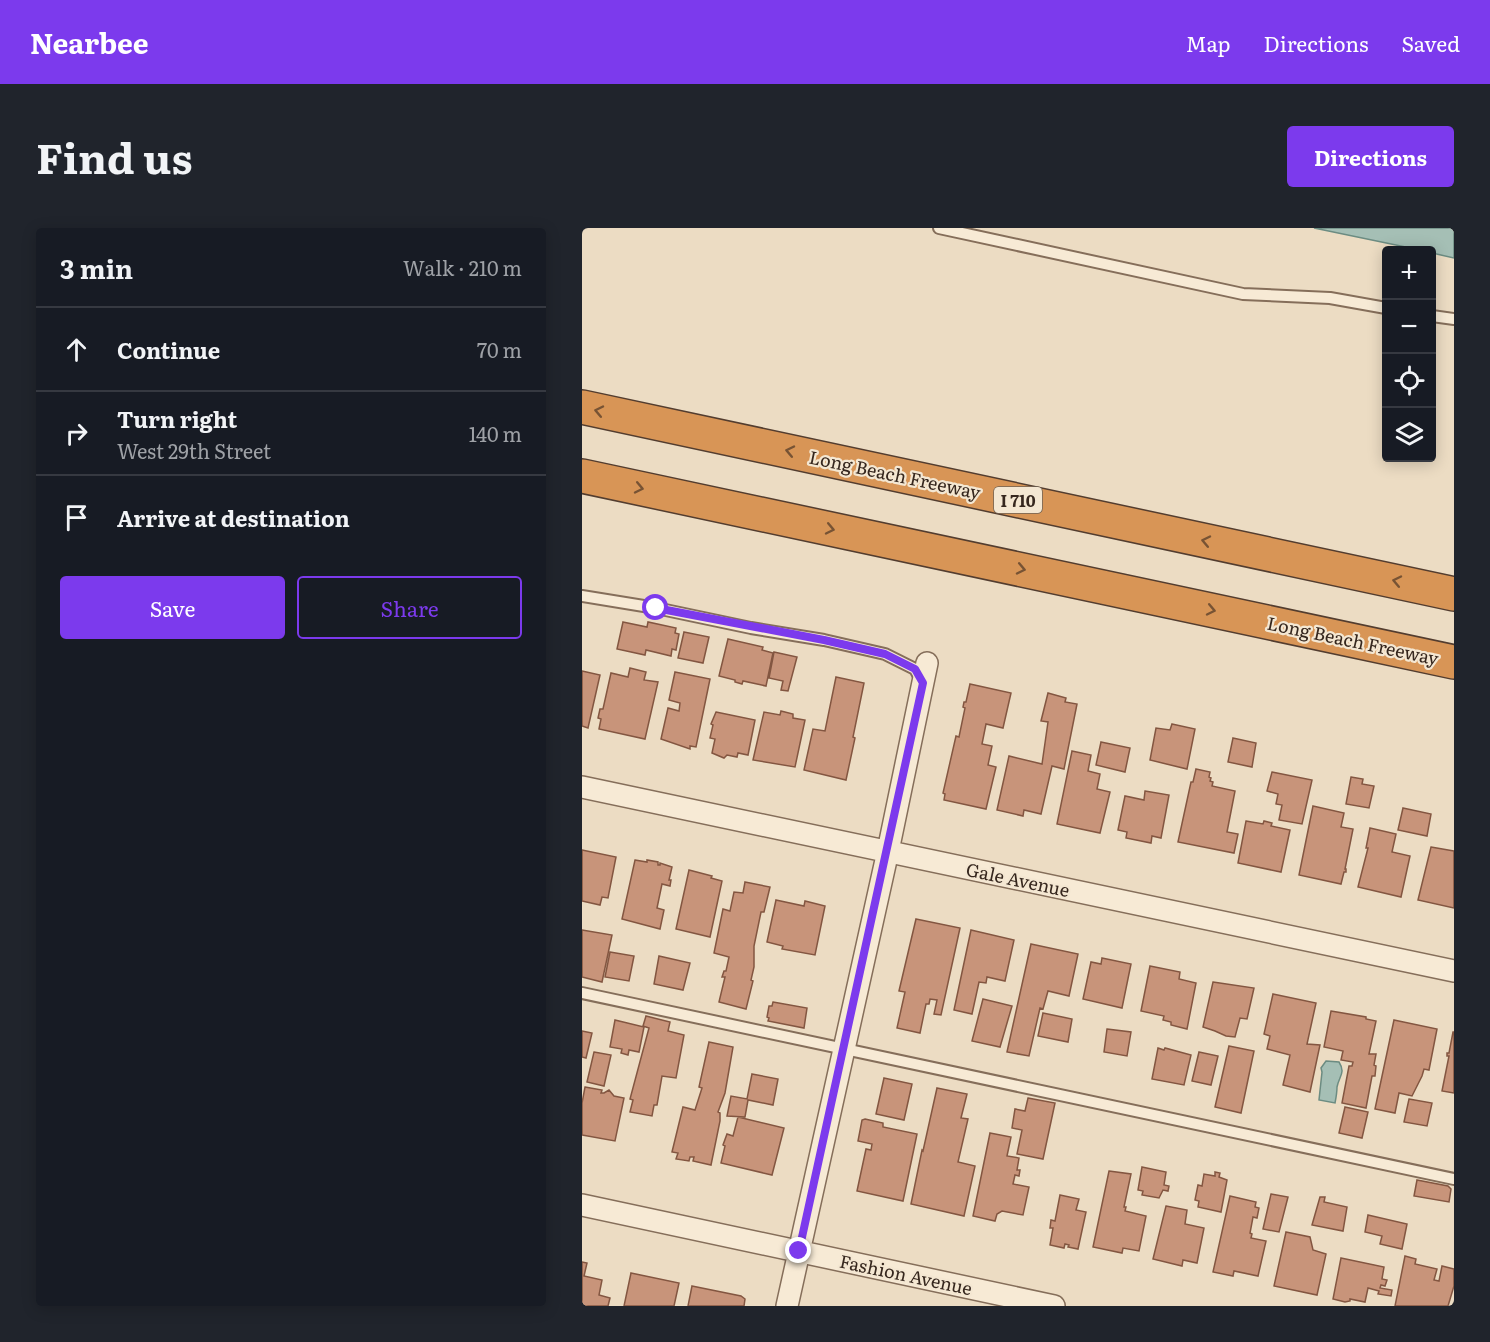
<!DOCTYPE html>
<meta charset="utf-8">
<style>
:root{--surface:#171b24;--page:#20242c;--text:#f1f3f6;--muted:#9ea1a6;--line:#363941;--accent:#7c3aed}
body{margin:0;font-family:Literata,serif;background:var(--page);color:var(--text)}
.controls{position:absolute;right:18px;top:18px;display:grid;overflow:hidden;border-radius:6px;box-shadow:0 3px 15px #0003}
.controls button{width:54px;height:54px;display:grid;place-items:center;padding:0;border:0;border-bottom:2px solid var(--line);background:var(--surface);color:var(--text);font:30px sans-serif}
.stop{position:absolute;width:18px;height:18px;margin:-14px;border:4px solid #7c3aed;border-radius:50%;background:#fff}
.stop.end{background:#7c3aed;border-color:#fff;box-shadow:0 2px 6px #0008}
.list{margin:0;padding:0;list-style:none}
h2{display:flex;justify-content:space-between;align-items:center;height:78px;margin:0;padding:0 24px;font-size:26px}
h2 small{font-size:20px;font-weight:400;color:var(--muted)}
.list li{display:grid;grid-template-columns:39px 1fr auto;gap:18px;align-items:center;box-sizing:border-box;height:84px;padding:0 24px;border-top:2px solid var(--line)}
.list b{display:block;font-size:22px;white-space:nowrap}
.list p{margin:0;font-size:20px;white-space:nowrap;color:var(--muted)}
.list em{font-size:20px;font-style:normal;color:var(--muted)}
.actions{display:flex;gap:12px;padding:18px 24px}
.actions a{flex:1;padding:14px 0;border:2px solid var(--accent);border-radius:6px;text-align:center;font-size:21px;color:var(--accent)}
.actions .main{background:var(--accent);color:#fff}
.icon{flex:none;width:33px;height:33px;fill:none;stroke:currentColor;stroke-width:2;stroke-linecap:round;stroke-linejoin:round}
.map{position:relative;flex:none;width:872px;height:1078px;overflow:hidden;border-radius:6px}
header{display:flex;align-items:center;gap:36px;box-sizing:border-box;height:84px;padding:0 30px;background:var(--accent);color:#fff}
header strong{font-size:28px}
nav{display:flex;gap:33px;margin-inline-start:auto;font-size:21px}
.intro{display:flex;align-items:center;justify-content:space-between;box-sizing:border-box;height:144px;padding:0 36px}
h1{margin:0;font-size:42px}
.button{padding:15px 27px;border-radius:6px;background:var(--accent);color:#fff;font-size:21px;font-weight:700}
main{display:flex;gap:36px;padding:0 36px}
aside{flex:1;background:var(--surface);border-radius:6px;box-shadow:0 3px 15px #0003}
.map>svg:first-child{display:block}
</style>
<header>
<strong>Nearbee</strong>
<nav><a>Map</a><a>Directions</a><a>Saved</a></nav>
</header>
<div class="intro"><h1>Find us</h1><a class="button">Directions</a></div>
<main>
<aside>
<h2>3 min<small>Walk · 210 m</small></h2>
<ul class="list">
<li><svg class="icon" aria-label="ahead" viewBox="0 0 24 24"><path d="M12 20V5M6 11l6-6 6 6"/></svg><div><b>Continue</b></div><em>70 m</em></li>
<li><svg class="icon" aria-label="right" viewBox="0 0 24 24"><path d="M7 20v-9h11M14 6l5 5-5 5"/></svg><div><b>Turn right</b><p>West 29th Street</p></div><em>140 m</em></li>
<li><svg class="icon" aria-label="arrive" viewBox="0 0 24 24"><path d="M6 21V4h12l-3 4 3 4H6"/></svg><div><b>Arrive at destination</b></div></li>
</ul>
<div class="actions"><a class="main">Save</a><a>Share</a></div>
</aside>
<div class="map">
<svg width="872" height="1078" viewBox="0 0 872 1078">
<rect width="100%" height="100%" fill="#ecdcc3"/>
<path fill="#a5bfb5" stroke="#6c8c82" stroke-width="1.5" d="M732,0H872V30L850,25V22H838Z
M744,833L757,834C764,845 757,848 755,859C755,864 754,870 753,875L737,872L740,844L739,840Z"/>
<path fill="#c8947a" stroke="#835641" stroke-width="1.5" d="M41,394L65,399L66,394L94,400L93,405L97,406L94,422L90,421L89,428L64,422L63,427L35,421Z
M102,404L127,409L121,435L96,430Z
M146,411L181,419L180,422L191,425L184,458L161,453L160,456L153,454V452L137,448Z
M192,424L215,429L206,463L199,462L201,453L187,450Z
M48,440L64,444L62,452L76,454L63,511L17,501L19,491L16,490L18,481H21L29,445L46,449Z
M0,443L18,447L6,500L0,498Z
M93,444L128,451L114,519L108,518V521L79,511L86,480L97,483L98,475L87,472Z
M254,449L282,455L271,509L273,510L264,552L222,542L231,501L243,503Z
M388,456L429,465L421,500L404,496L400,516L410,518L406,537L414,539L404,581L362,572L363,566L361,565L374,508L377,509L383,480L381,479L382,474H384Z
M466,465L484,470L483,474L495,476L482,541L470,538L459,586L442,582L441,588L415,582L427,528L460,536L466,494L459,493Z
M199,483L211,486V490L223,492L213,539L171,532L182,484L198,487Z
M134,484L173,492L166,527L156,525L155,529L145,527L142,530L130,525L133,511L128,510L131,497L129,496Z
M590,496L613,501L605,541L568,532L574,500L588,502Z
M651,510L674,515L670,539L646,534Z
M519,514L548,520L543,544L514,537Z
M490,523L509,527L506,543L518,546L515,561L528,564L518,605L475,596Z
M614,541L628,544L627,549L629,550L628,553L631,554L630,558L653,563L645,604L656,606L652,625L596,614L609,554H611Z
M690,544L730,552L720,596L697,592L700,577L694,576L696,566L685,563Z
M769,549L781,551L780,556L792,558L787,580L764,576Z
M563,563L587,567L579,610L570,608L569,615L544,610L545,604L536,602L543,568L562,572Z
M731,578L762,585L759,599L771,601L763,641H764V644H762L759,656L717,647Z
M821,580L849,586L845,608L816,602Z
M664,593L681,596L682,593L690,595L689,598L708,602L699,644L656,635Z
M788,600L814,606L810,624L828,628L819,669L776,659L786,620H784Z
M849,619L872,623V680L836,672Z
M0,622L34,629L26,670L20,669L18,677L0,673Z
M53,632L65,634V632L76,634V637H78V635L90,639L87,652H89L88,658L80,656L75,680L82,682L78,701L40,691Z
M107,642L130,648L129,650L140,653L128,709L94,701Z
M163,654L188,659L182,684H179L172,718V739L169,752L171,753L164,781L137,774L143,749H140L142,743H144L147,729L132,725L141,681L148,683L152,664L161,665Z
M194,672L222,678L223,673L243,678L233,727L200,721L201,718L185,714Z
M334,691L378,700L359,787L352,786L355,772L348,771L347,776H344L338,805L315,800L323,764L317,763Z
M0,702L30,707L20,754L0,749Z
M389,702L432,712L423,753L405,749L404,755L397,754L390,786L372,782Z
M449,716L496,726L487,768L466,763L461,781L458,780L447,828L425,824Z
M28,724L52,728L47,753L23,749Z
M77,728L108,735L101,762L72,756Z
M520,730L549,736L540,780L501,771L509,734L519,736Z
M568,738L598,744L597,751L614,755L605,801L589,797V794L581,792L582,788L559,783Z
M631,754L672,760L665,791L658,790L653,809L644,808L633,803L621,799Z
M691,766L734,775L725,816L738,817L728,864L701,857L708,827L685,821L688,808L682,806Z
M401,771L430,778L418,819L390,813Z
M191,774L225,780L222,800L186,793L187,790L185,789L187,778H190Z
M749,783L784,789V791L794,793L787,826H794L792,837L794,838L793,848H790L784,880L760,875L767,838H770L771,834L759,832L761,823L742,819Z
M461,785L490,791L486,814L456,808Z
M64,788L88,794L86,803L102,807L94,850L80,848L75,877H72L70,888L48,884L51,872L48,871L67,800L61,798Z
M33,792L62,799L57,824L47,822L46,827L39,825L40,821L28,819Z
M812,792L855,801L847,842L842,841L840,848L830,868L817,865L813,885L793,881Z
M525,801L549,804L545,828L522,824Z
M0,803L10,805L4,830L0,829Z
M871,804H872V865L860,863L867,828H865V825H867Z
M127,814L151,819L143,865L136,884L138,885V893L129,937L111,933L112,929H108L107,933L94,931L96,925L90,924L101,879L113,882L120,860L117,859Z
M647,818L672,823L659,885L633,879Z
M576,820L582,822L583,820L609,827L602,857L570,851Z
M12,824L29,827L22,858L5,854Z
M617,824L636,828L629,857L610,853Z
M170,846L196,851L191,877L166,872L163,889L145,888L149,868L165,871Z
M302,850L330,856L322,892L294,886Z
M3,859L20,862L19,865H22L27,862L32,868L42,870L33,913L0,907V875Z
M355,860L385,866L379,890L386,891L376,934L393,938L382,988L329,976L340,922L341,923Z
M446,870L473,875L461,931L435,926L440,902L430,900L433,881L443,883Z
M827,871L850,875L845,898L822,894Z
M763,879L786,884L780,910L757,905Z
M156,889L202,900L190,947L139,935L143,918L141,917L145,906L151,908Z
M283,891L301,895V899L335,906L321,973L275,963L284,921L289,922L290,916L276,913L280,892Z
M408,905L429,909L425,928L437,930L435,942H438L437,948L433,947L431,956L447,959L441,987L420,983L415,986L413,993L391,988Z
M560,939L584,944L582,957L587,958L586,963L581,962L577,970L560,967L561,963L556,962Z
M527,943L549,946L542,979H544L543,983L564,988L557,1023L541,1020L540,1025L511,1019Z
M633,944L638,945L637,949L645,952L639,984L616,979L617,973L613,972L616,957L620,958L622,946L633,948Z
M835,952L866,958L869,961L867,974L832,968Z
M689,966L706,969L697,1004L681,1001Z
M478,967L497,971L494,982L504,984L496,1021L486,1019L487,1017L483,1016L482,1020L468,1017L471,1000H468L469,992L473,993Z
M648,968L674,974L673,979L677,980L675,990L671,989L668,1005L670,1006L669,1010L684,1013L676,1048L652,1043L651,1048L631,1044Z
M738,969H743L742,974L765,979L761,1003L730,997Z
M584,978L605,982L603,996L622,1000L615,1035L601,1032L600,1038L571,1031Z
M786,987L825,996L820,1021L798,1016L800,1008L783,1004Z
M704,1004L728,1009L731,1022L744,1026L735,1067L692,1058Z
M823,1028L834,1031L833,1036L855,1041L852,1052L857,1053L860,1038L872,1041V1058L866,1078H813Z
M759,1030L802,1039L800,1051L805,1052L803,1058L799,1057L798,1060L810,1062L809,1068L796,1066L797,1063L786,1060L783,1074L768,1071V1073L763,1074L751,1071Z
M0,1034L5,1035L2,1048L20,1052L17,1067L28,1070L26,1078H0Z
M49,1045L97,1055L92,1078H42Z
M110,1058L159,1068L163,1071L162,1078H106Z"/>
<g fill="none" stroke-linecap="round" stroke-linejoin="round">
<defs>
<path id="lane" d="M357,0L661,66L748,70L804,80
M850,88L872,91
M0,368L74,380L169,400L242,412L303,426L333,441L339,452
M0,765L872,951"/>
<path id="street" d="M0,559L872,743
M0,977L472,1078
M205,1078L306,623L345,435"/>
<path id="highway" d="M0,179L872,366
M0,248L872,434"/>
</defs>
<use href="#lane" stroke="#856e5a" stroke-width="14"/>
<use href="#street" stroke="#856e5a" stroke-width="24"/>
<use href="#highway" stroke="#533d2f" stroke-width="36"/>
<use href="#lane" stroke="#f7ead5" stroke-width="10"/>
<use href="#street" stroke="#f7ead5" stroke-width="21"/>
<use href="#highway" stroke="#d89556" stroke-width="33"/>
</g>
<defs><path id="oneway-chevron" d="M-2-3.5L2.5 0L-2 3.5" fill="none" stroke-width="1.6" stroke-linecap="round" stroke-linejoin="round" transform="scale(1.5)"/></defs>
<g stroke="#775334">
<use href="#oneway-chevron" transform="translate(17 183) rotate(-168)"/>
<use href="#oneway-chevron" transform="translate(208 223) rotate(-168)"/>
<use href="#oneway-chevron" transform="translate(57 260) rotate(12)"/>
<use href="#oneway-chevron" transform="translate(248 301) rotate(12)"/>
<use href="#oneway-chevron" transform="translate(624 313) rotate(-168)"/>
<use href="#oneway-chevron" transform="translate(439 341) rotate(12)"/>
<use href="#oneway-chevron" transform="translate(815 353) rotate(-168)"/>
<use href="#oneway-chevron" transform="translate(629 382) rotate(12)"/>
</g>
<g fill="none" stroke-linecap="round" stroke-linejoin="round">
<path stroke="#7c3aed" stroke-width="8" d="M74,380L242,412L303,426L333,441L341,455L217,1023"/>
</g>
<g text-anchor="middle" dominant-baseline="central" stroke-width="4.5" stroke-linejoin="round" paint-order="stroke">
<rect fill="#f4e7d2" stroke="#6f6154" stroke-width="1.5" x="412" y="259" width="48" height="26" rx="4.5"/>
<g font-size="16" font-weight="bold" fill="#36271e">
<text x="436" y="272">I 710</text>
</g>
<g font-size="18" fill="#36271e" stroke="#f4e7d2">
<text transform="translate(313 246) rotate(12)">Long Beach Freeway</text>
<text transform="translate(771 412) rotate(12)">Long Beach Freeway</text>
<text transform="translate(436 651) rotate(12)">Gale Avenue</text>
<text transform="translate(324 1046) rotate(12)">Fashion Avenue</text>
</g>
</g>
</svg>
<div class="controls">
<button>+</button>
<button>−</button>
<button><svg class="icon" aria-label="locate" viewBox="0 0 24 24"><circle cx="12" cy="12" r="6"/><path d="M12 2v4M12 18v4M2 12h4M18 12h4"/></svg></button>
<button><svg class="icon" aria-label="layers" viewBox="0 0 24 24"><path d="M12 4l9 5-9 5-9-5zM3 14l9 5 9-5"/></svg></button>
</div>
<div class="stop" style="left:74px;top:380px"></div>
<div class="stop end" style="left:217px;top:1023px"></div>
</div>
</main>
